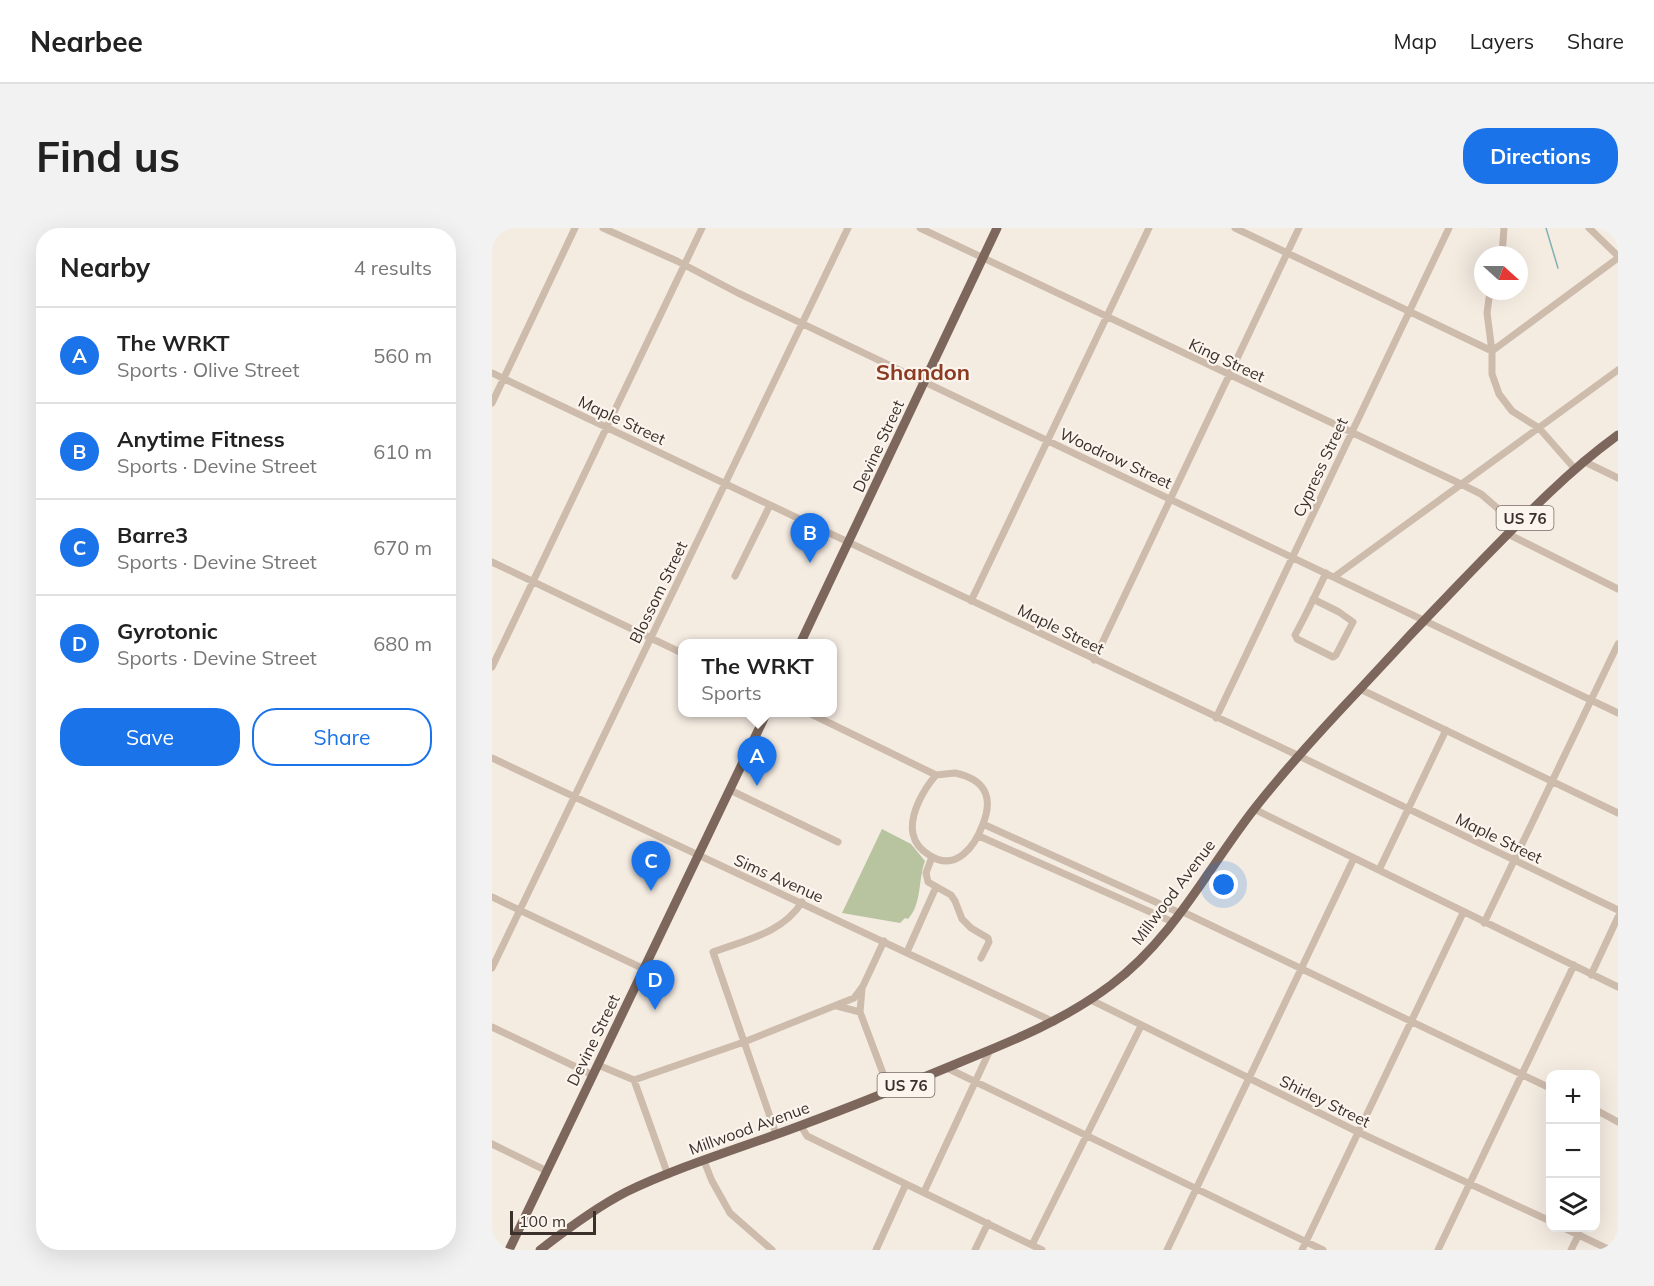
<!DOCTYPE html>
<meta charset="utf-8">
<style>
:root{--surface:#fff;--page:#f2f2f2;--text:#222;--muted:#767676;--line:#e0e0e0;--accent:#1a73e8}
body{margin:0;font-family:Mulish,sans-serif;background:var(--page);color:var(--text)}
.controls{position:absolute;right:18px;bottom:18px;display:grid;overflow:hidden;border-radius:12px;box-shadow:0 6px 24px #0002}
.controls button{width:54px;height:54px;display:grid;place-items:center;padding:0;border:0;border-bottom:2px solid var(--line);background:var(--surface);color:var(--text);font:30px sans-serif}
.compass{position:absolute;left:982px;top:18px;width:54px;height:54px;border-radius:50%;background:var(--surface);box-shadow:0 6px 24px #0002;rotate:111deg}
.scale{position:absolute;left:18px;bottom:15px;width:86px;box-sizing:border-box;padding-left:6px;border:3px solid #3b302b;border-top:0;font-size:16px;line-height:21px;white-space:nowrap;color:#3b302b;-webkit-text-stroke:4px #fbf5ee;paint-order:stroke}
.you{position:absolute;left:732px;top:657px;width:21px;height:21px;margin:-15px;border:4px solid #fff;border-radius:50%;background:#1a73e8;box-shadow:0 0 0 9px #1a73e833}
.badge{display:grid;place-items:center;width:39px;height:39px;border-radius:50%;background:var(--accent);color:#fff;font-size:20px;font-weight:700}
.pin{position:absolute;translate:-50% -50px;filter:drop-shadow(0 2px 3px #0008)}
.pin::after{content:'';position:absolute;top:32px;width:21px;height:18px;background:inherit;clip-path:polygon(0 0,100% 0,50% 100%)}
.popup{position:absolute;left:186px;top:411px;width:159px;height:78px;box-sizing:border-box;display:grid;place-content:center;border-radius:12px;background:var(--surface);filter:drop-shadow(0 2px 4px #0005);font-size:20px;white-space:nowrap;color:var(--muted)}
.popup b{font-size:22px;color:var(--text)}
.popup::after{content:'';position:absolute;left:50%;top:100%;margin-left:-12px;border:12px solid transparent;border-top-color:var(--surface)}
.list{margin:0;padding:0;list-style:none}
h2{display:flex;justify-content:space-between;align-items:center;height:78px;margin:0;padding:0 24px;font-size:26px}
h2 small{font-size:20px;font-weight:400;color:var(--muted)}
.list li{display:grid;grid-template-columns:39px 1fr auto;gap:18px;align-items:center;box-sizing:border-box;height:96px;padding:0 24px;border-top:2px solid var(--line)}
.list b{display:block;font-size:22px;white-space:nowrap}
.list p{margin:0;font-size:20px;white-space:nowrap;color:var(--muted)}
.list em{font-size:20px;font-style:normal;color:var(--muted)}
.actions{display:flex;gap:12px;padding:18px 24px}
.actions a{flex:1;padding:14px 0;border:2px solid var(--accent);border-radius:24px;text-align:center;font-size:21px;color:var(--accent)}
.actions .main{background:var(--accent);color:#fff}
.icon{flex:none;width:33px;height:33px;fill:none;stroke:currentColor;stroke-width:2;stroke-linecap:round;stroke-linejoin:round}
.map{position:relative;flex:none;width:1126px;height:1022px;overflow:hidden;border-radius:24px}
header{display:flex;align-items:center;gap:36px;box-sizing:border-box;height:84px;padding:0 30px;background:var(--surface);border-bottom:2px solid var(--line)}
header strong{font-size:28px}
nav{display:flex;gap:33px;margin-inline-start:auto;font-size:21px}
.intro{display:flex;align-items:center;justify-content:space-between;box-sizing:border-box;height:144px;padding:0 36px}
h1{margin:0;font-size:42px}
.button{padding:15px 27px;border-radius:24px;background:var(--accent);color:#fff;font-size:21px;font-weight:700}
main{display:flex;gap:36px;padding:0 36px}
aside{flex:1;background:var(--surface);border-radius:24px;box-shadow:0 6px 24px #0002}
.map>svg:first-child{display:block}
</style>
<header>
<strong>Nearbee</strong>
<nav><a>Map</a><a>Layers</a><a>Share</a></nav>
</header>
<div class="intro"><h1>Find us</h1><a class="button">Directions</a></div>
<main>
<aside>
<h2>Nearby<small>4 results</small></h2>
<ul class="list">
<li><span class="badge">A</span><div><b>The WRKT</b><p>Sports · Olive Street</p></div><em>560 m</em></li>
<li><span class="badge">B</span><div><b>Anytime Fitness</b><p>Sports · Devine Street</p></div><em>610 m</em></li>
<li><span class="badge">C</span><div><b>Barre3</b><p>Sports · Devine Street</p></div><em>670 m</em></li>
<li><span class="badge">D</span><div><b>Gyrotonic</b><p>Sports · Devine Street</p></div><em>680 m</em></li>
</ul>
<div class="actions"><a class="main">Save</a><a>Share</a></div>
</aside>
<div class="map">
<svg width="1126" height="1022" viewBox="0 0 1126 1022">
<rect width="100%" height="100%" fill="#f4ebe1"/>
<path fill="#b8c4a0" d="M390,601L419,616L433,633C426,652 430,676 416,691L413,690L408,695L350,685Z"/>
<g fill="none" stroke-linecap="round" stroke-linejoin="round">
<path stroke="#7fb0b2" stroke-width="1.5" d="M1054,0L1066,40"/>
<path stroke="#cdbbac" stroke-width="7" d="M111,0L185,33L246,65L1126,485
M428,0L969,256L989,266L1025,297
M743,0L1000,123L1126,30
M1097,0L1126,28
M1010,27L1012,0
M998,63L995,85L1000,123V146L1007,166L1020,183L1047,200L1083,241
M0,145L805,527L1126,682
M0,175L83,0
M1091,233L1126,250
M1016,306L1126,361
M0,334L190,425
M243,348L278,277
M842,349L1126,142
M821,371L847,384L861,394L844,427L841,429L805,411L803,407C814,387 824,366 834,345
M479,373L657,0
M602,432L807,0
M0,439L210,0
M868,461L1126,585
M315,484L444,547
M724,490L957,0
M0,530L562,794
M463,545C492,551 502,568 491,596C483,618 464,645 437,627C429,622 423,615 421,606C417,586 432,561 444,547Z
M238,562L346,614
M762,581L1126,759
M491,596L688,685
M487,608L681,694
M440,629L434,645L436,654L459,667L463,673L470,691L479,700L496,710L497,714L489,730
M887,642L954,502
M0,669L152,741
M689,683L1058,860
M992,695L1126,416
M415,724L444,659
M0,740L356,0
M1099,747L1126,689
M370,761L368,784L398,864
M599,772L866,904L1058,993
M345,778L368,784
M0,799L101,847
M106,837L142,852L252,814L362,770L371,758L392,713
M455,840L831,1022
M142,852L176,947
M1104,882L1126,894
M309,898L315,908L550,1022
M284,906L221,724C253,712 291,705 310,674
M0,916L55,943
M212,933L220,953L238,985L280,1022
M432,964L498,822
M1072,1000L1118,1022
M540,1017L649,798
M384,1022L414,956
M483,1022L496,995
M675,1022L862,630
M810,1022L971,685
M946,1022L1082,737
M1079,1022L1087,1006"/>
<path stroke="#7d675c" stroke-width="9" d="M308,416L505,0
M17,1022L275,484
M48,1022C75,1001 103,980 134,964C190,937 252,919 310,897C364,877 418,855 471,833C523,812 574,791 619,757C681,711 716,640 763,580C796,538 832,499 869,460C902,424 935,389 969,354C1019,303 1068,249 1126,207"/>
</g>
<g text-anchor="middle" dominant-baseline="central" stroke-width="4.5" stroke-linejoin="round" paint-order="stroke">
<g fill="#fbf5ee" stroke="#756b66" stroke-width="1.5">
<rect x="1004.5" y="278" width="57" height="24" rx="4.5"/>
<rect x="385.5" y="845" width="57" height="24" rx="4.5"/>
</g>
<g font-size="15" font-weight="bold" fill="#3b302b">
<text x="1033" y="290">US 76</text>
<text x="414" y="857">US 76</text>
</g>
<g font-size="16" fill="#3b302b" stroke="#fbf5ee">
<text transform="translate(735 132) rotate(25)">King Street</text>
<text transform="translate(130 192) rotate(25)">Maple Street</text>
<text transform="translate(386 218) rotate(-65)">Devine Street</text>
<text transform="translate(624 230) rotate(25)">Woodrow Street</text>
<text transform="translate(828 239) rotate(-65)">Cypress Street</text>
<text transform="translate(166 364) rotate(-64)">Blossom Street</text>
<text transform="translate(569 401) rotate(26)">Maple Street</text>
<text transform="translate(1007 610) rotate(26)">Maple Street</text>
<text transform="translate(287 650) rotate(24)">Sims Avenue</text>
<text transform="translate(681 664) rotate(-53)">Millwood Avenue</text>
<text transform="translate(101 812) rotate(-64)">Devine Street</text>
<text transform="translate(833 873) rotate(26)">Shirley Street</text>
<text transform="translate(257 900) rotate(-20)">Millwood Avenue</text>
</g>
<g font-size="22" font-weight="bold" fill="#8c3b22" stroke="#fbf5ee">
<text x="431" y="144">Shandon</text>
</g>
</g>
</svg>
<div class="controls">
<button>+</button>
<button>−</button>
<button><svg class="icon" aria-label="layers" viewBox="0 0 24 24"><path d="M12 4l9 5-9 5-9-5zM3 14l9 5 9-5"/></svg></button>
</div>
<svg class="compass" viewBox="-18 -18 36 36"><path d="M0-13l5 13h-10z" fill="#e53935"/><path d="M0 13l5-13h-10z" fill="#767676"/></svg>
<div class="scale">100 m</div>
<div class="you"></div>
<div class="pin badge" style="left:265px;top:558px">A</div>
<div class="popup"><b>The WRKT</b>Sports</div>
<div class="pin badge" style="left:318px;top:335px">B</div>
<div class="pin badge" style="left:159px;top:663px">C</div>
<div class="pin badge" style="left:163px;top:782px">D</div>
</div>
</main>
